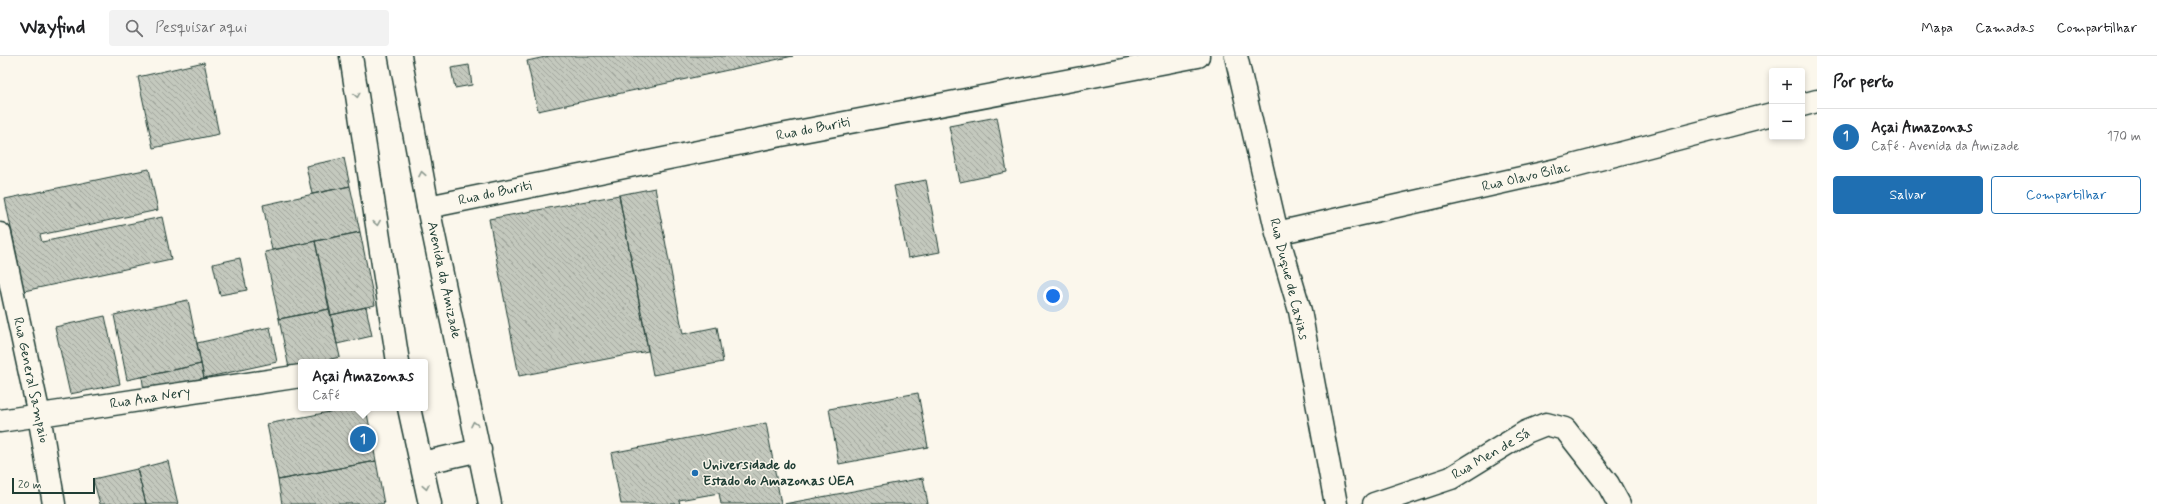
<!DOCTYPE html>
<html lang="pt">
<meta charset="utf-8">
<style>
:root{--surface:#fff;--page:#f2f2f2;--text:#202124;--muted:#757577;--line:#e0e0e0;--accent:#1f6fb2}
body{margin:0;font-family:Mynerve,sans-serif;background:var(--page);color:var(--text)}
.controls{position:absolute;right:12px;top:12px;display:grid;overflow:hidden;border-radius:4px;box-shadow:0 2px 6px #0003}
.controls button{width:36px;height:36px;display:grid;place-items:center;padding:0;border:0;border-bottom:1px solid var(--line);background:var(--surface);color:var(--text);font:20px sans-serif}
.scale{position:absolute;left:12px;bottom:10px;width:83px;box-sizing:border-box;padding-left:4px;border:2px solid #1f3d34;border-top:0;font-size:11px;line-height:14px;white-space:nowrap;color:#1f3d34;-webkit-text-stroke:3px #fbf7ec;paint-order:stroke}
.you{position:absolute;left:1053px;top:240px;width:14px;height:14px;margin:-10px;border:3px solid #fff;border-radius:50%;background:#1a73e8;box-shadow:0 0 0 6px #1a73e833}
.badge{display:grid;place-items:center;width:26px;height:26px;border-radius:50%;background:var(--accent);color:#fff;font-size:13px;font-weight:700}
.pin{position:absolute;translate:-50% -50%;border:2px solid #fff;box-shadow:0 1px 4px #0006}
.popup{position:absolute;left:298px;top:303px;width:130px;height:52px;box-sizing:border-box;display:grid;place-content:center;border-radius:4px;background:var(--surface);filter:drop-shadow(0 1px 3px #0005);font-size:13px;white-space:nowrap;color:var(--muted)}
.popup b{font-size:15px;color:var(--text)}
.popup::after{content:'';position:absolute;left:50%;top:100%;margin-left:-8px;border:8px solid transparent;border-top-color:var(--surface)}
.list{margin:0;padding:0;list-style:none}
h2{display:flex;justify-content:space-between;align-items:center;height:52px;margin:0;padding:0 16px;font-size:17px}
h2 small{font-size:13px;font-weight:400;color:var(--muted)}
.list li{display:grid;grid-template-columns:26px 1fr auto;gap:12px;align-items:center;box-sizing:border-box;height:56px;padding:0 16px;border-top:1px solid var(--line)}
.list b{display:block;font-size:15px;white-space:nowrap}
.list p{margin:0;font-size:13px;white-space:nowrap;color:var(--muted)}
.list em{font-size:13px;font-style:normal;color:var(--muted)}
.actions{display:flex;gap:8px;padding:12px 16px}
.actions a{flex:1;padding:9px 0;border:1px solid var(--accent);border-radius:4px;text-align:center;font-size:14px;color:var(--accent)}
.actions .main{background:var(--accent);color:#fff}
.icon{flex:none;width:22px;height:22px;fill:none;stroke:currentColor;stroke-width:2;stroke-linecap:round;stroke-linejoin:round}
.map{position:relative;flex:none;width:1817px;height:448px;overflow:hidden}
header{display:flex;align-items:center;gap:24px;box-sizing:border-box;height:56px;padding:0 20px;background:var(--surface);border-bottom:1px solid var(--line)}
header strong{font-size:19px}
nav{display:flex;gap:22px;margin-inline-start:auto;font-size:14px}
.search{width:280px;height:36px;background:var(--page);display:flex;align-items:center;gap:10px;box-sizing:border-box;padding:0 14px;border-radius:4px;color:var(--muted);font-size:15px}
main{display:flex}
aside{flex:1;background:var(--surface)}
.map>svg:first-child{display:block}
</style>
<header>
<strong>Wayfind</strong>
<div class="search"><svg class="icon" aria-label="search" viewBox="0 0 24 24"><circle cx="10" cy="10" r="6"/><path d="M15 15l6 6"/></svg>Pesquisar aqui</div>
<nav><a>Mapa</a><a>Camadas</a><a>Compartilhar</a></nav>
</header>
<main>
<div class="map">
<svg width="1817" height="448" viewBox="0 0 1817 448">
<defs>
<pattern id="building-back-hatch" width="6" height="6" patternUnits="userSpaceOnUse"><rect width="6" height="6" fill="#c4c9be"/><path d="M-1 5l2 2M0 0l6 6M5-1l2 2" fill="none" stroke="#9fa49b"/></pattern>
</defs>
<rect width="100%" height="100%" fill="#fbf7ec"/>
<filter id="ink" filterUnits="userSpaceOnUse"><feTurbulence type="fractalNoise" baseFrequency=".025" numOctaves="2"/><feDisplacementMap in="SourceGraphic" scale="8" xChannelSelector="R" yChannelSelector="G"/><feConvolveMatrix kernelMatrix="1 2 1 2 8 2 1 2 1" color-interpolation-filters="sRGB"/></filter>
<g filter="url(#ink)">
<path fill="url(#building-back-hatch)" stroke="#1f3d34" d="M550,0H793L538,55L527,5Z
M204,6L219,78L153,92L138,21Z
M469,9L472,29L455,32L451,12Z
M997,61L1007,116L960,126L949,70Z
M344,102L350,130L312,138L306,110Z
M149,113L158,154L40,179L42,186L162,161L171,203L24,235L5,143Z
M926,124L940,196L908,202L894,130Z
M350,130L360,176L272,194L263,149Z
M655,132L683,278L717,271L723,306L653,319L619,139Z
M619,139L648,295L519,320L489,163Z
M360,176L375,249L331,259L315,185Z
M315,185L329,253L279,263L265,196Z
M240,202L247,234L220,239L213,208Z
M188,244L201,308L127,324L114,259Z
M366,251L372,280L337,288L331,259Z
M329,253L340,301L317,306H301V309L289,312L279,263Z
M105,260L120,328L70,338L55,271Z
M270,271L277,306L204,322L197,287Z
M201,308L204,322L144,335L142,321Z
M918,337L928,391L839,408L829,353Z
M350,352H366L376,405L278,424L267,368Z
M766,367L781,448H721L719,437L679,444L680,448H621L611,397Z
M168,405L178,448H146L137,413Z
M376,405L384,448H282L278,424Z
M137,413L146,448H100L93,423Z
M923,422L928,448H784Z"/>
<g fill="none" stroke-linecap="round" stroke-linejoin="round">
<defs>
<path id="minor" d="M1236,0L1277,177L1300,255L1336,448
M1802,49L1817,45
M428,151L776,80L1198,0
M1277,177L1561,113L1772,58
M0,178L39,359L54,448
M0,365L301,320
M1374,448L1451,422L1526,376L1546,368L1565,373L1608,428L1619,448"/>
<path id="secondary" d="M351,0L398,306
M400,0L428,151L490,448
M409,352L430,448
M422,407L480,394"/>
</defs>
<use href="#minor" stroke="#1f3d34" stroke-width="25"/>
<use href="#secondary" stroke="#1f3d34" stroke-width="25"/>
<use href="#minor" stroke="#fbf7ec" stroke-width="22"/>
<use href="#secondary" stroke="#fbf7ec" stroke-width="22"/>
</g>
<defs><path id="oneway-chevron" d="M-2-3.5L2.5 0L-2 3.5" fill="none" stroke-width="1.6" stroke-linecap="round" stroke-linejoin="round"/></defs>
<g stroke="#8d9a90">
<use href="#oneway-chevron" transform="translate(357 39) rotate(81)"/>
<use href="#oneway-chevron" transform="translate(422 118) rotate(-101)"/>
<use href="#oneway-chevron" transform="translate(377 167) rotate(81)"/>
<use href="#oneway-chevron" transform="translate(474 368) rotate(-102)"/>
<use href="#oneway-chevron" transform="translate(426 431) rotate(79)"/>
</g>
</g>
<circle fill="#1f6fb2" stroke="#fbf7ec" stroke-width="1.5" cx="695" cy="417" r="4"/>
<g text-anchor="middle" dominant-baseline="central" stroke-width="3" stroke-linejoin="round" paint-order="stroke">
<g font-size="14" fill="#1f3d34" stroke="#fbf7ec">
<text transform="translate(813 73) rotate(-11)">Rua do Buriti</text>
<text transform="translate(1526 121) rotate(-13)">Rua Olavo Bilac</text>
<text transform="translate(495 137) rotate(-12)">Rua do Buriti</text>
<text transform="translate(1289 223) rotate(76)">Rua Duque de Caxias</text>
<text transform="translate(444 224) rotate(78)">Avenida da Amizade</text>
<text transform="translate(31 324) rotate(78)">Rua General Sampaio</text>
<text transform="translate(150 342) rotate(-9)">Rua Ana Nery</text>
<text transform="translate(1491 398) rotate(-30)">Rua Men de Sá</text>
</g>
<g font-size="14" font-weight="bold" fill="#1f3d34" stroke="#fbf7ec" text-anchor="start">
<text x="703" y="409">Universidade do<tspan x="703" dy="16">Estado do Amazonas UEA</tspan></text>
</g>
</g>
</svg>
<div class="controls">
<button>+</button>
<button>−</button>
</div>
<div class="scale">20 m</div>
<div class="you"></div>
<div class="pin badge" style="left:363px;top:383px">1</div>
<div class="popup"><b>Açai Amazonas</b>Café</div>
</div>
<aside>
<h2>Por perto<small></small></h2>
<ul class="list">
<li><span class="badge">1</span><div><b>Açai Amazonas</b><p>Café · Avenida da Amizade</p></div><em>170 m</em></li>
</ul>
<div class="actions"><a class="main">Salvar</a><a>Compartilhar</a></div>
</aside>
</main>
